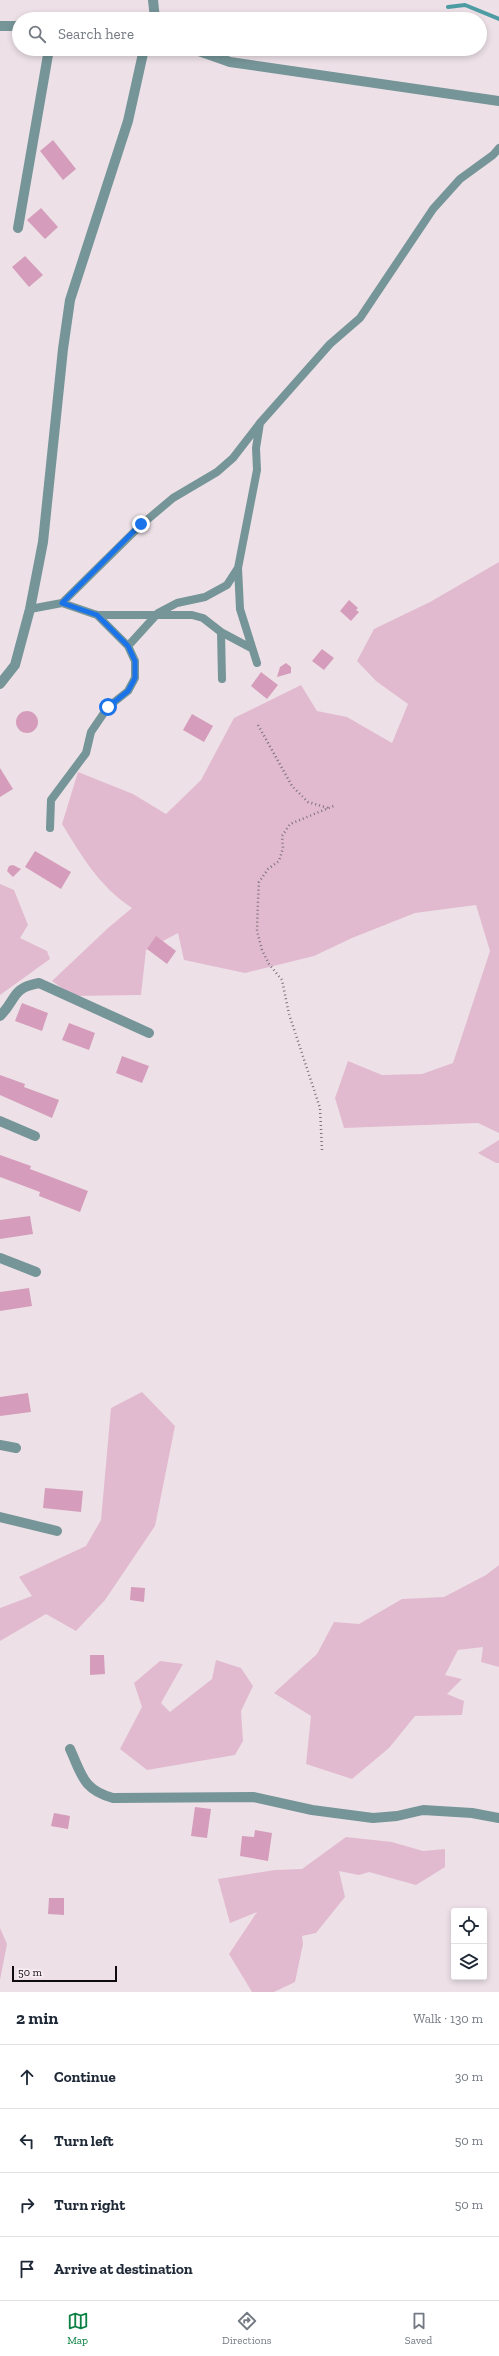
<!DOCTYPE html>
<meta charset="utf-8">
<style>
:root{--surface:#fff;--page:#f6f6f7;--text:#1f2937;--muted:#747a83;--line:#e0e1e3;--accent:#0b8043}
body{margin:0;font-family:"Zilla Slab",serif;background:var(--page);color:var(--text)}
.controls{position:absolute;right:12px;bottom:12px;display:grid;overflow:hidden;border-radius:4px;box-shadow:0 2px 6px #0003}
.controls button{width:36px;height:36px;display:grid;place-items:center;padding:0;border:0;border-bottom:1px solid var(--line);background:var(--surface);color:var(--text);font:20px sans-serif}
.scale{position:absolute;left:12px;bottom:10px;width:105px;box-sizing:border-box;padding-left:4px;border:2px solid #100c0e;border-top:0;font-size:11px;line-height:14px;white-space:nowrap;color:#100c0e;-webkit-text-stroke:3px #faeef4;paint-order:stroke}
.stop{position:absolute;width:12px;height:12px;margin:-9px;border:3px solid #1a73e8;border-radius:50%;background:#fff}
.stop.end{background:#1a73e8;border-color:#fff;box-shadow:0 1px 4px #0008}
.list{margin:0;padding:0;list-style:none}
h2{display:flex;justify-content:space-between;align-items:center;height:52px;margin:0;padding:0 16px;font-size:17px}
h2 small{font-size:13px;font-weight:400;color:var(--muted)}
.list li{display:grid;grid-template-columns:26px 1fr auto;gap:12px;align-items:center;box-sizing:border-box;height:64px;padding:0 16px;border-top:1px solid var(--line)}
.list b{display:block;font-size:15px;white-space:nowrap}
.list em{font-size:13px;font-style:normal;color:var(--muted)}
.icon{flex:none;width:22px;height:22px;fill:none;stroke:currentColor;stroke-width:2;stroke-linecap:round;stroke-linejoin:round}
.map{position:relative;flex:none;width:499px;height:1992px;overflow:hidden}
.search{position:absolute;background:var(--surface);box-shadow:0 2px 6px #0003;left:12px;right:12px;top:12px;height:44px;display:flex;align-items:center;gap:10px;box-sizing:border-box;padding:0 14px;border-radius:22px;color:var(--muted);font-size:15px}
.sheet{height:308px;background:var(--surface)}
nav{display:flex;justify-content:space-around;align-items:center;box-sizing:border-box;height:56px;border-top:1px solid var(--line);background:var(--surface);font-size:11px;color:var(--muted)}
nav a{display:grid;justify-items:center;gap:2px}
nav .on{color:var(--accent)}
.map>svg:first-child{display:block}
</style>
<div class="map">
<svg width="499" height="1992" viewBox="0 0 499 1992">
<rect width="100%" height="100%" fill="#ede1e7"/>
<path fill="#e2bacf" d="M499,562V1133L478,1123L344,1128L335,1098L348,1061L382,1075L422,1074L453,1063L490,951L476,905L415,913L352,938L314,956L245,973L184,960L178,933L146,950L141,995L73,996L52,981L108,928L132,908C99,886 83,858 62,824L78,772L133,794L166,814L201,780L234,718L301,685L317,711L347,717L392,743L408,704L376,681L357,661L374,629L430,602Z
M0,884L14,890L28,925L20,938L47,951L50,959L0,995Z
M499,1140V1163H496L478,1153Z
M142,1392L175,1426L155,1526L105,1600L76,1631L46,1614L0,1641V1608L32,1596L19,1577L86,1546L101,1520L111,1408Z
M499,1565V1667L481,1662L483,1647L458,1650L445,1675L462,1679L447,1694L464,1701L462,1715L415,1716L389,1748L352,1779L306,1764L311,1716L274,1693L317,1654L334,1622L359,1624L402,1599L444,1597L486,1575Z
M216,1660L241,1668L253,1686L241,1711L243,1741L235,1755L147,1770L120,1749L142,1707L134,1683L160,1661L183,1664L161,1703L170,1712L212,1679Z
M346,1837L392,1842L423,1851L445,1849V1867L416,1885L369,1872L359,1875L339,1871L345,1897L316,1933L302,1936L303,1944L295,1982L274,1992H252L229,1954L257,1912L230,1923L218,1879L275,1870L302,1869Z
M0,1928L7,1944L0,1980Z"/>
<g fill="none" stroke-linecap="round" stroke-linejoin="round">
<path stroke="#4e9ca3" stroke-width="4" d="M448,7L465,5L499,19"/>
</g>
<path fill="#d59dbb" d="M53,140L76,169L63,180L40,151Z
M41,208L58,227L45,239L27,220Z
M25,256L43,275L29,287L12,267Z
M349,600L358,608L356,610L359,612L351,621L340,611Z
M322,649L334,658L324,670L312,661Z
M286,663L291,667V673L277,677L280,667Z
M261,672L278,685L267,699L251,686Z
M16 722a11 11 0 1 1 22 0a11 11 0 1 1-22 0Z
M192,714L213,726L204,742L183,730Z
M0,768L13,789L0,797Z
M35,851L71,872L61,889L25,867Z
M13,865L21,869L13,877L7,871L9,866Z
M156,936L176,951L167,964L147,949Z
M22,1003L48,1013L42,1031L15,1021Z
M69,1023L95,1033L89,1050L62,1040Z
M122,1056L149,1066L142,1083L116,1073Z
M0,1075L25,1084L24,1087L59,1100L52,1118L0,1095Z
M0,1155L31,1166L30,1169L88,1191L80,1212L39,1196L40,1192L0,1177Z
M30,1216L33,1234L0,1239V1220Z
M29,1288L32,1306L0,1311V1292Z
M28,1393L31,1412L0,1416V1397Z
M45,1488L83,1491L81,1512L43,1508Z
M131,1587L145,1588L144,1602L130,1600Z
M90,1655H104L105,1674L90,1675Z
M195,1807L211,1809L207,1838L191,1836Z
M54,1813L70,1816L68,1829L51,1826Z
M255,1830L272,1833L268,1861L240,1856L242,1836L254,1837Z
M49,1898H64V1915L48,1914Z"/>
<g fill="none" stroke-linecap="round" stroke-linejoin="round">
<path stroke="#7c7478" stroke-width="2.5" stroke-dasharray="1 3" stroke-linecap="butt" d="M258,725L292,786L308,802L328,808
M322,1150L320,1108L289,1014L282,980L269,964L262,950L257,931L258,900L259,882L268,869L279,861L283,848L282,836L290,824L336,805"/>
<path stroke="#769598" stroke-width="8" d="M62,603L97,615H192L203,618L221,632L251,648
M30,609L62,603L141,525L173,498L217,472L233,458L260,423L330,344L360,318L433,209L460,179L493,155L499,148
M221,632L222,679
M128,646L158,613L177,603L205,597L227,585L238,568
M257,663L240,609L238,568L257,470L256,448L260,423
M50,828L51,800L86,753L91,732L108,707L128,691L135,678V661L128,646L97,615"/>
<path stroke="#769598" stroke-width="10" d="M153,0L155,19
M0,26H19
M193,49L230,62L499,101
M18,228L49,49
M0,684L15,665L30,609L43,542L63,349L70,300L128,121L144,49
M0,1016C17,999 11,988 39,983L149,1033
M0,1121L35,1136
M0,1258L36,1272
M0,1445L16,1448
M0,1517L57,1531
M70,1749C82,1775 83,1790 113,1798L253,1797L312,1810L373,1818L397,1816L423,1810L472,1813L499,1818"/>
</g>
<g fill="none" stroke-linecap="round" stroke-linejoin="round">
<path stroke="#1a73e8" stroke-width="5" d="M108,707L128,691L135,678V661L128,646L97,615L62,603L141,524"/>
</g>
</svg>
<div class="controls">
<button><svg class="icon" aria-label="locate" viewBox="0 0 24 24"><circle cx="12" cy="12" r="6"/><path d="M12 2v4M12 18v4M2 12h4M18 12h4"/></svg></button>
<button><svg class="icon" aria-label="layers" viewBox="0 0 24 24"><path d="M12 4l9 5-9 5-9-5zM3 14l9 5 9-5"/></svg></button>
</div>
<div class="scale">50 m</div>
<div class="stop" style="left:108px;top:707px"></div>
<div class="stop end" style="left:141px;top:524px"></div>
<div class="search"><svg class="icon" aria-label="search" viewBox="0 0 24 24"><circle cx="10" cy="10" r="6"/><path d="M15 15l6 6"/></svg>Search here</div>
</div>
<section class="sheet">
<h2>2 min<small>Walk · 130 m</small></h2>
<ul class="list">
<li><svg class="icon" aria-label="ahead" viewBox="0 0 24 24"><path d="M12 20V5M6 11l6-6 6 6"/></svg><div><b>Continue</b></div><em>30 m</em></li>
<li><svg class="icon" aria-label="left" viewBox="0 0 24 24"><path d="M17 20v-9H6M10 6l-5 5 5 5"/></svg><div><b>Turn left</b></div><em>50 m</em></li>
<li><svg class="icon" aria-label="right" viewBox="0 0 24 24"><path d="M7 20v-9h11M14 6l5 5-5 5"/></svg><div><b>Turn right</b></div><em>50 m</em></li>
<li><svg class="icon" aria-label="arrive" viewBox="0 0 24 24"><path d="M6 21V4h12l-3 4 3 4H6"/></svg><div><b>Arrive at destination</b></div></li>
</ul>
</section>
<nav>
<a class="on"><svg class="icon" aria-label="map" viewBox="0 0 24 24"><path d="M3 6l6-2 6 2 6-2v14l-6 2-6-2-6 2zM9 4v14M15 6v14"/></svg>Map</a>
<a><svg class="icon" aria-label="directions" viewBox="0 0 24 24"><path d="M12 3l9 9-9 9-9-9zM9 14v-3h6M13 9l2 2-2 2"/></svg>Directions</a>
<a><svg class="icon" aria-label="saved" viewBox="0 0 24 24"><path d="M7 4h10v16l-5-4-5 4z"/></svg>Saved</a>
</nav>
